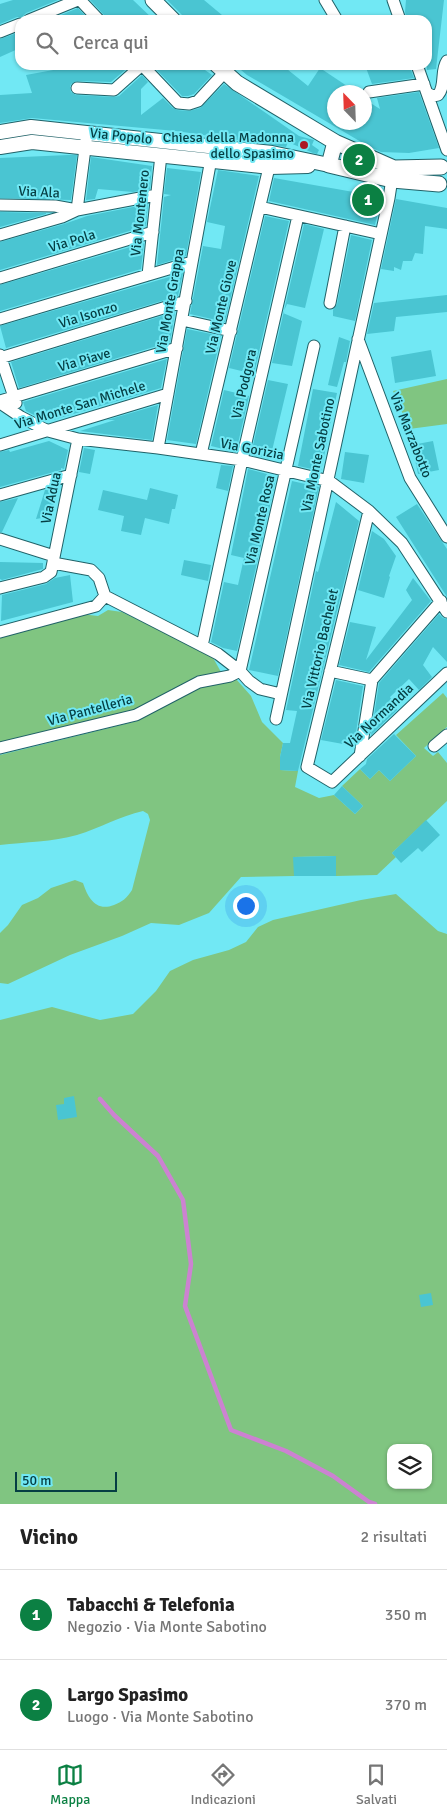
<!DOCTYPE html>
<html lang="it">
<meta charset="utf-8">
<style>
:root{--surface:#fff;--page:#f6f6f6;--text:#222;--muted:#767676;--line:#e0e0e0;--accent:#0b8043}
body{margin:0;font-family:Signika,sans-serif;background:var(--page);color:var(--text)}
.controls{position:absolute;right:15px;bottom:15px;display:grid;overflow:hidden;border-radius:10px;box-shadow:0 1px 4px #0004}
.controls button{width:45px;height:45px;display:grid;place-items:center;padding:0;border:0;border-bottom:1px solid var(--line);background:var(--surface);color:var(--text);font:25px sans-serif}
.compass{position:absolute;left:327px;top:85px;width:45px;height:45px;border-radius:50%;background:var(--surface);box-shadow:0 1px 4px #0004;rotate:337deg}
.scale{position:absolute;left:15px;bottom:12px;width:102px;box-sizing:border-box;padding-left:5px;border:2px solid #053e43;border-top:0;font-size:14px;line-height:18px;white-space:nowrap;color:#053e43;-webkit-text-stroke:4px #71e8f4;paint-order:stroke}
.you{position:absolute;left:245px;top:905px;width:18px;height:18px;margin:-12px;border:4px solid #fff;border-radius:50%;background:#1a73e8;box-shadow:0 0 0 8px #1a73e833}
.badge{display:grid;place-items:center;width:32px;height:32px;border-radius:50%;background:var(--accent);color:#fff;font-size:16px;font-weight:700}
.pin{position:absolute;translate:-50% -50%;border:2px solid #fff;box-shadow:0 1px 5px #0006}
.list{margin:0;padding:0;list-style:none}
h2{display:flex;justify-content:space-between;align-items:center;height:65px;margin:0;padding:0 20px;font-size:21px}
h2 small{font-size:16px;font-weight:400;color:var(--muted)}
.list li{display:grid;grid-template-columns:32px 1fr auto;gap:15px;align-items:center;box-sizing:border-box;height:90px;padding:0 20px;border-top:1px solid var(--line)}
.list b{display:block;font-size:19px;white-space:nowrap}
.list p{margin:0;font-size:16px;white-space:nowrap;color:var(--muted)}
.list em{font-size:16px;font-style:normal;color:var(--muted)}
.icon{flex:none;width:28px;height:28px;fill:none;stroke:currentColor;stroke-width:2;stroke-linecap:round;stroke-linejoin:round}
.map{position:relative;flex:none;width:447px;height:1504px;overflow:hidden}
.search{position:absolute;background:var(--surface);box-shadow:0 1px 4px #0004;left:15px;right:15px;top:15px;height:55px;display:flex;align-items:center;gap:12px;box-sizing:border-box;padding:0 18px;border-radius:15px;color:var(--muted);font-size:19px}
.sheet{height:245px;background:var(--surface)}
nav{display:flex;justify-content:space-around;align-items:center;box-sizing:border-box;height:70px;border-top:1px solid var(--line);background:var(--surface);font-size:14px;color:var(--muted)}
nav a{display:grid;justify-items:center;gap:2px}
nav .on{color:var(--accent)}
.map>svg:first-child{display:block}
</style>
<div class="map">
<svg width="447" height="1504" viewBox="0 0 447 1504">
<rect width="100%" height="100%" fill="#71e8f4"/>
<path fill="#80c581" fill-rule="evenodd" d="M447,379V424L409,429L393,391Z
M108,610L122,612L212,656L221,672L199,677L133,712L0,743V637L81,614L98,616Z
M236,679L251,696L262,722L283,743L280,757V770L298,771L295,787L319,798L334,795L355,814L363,806L342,786L360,769L370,779L379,770L390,781L416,756L396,735L443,693L447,698V727L424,748L433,756L438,752L447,763V801L392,853L396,857L377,875L336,876V856L294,857V876L241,877L209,913L179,925L151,923L122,936L70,955L8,984L0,983V933L8,925L22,905L38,898L51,888L75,880L83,883C88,898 96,912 114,905C122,902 127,898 132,890L150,820L148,814L143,811C120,816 100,828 77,835C53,842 25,842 0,845V755L137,721L203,686Z
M396,894L438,931L447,934V1504H0V1020L52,1007L100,1020L133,1014L156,991L170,971L193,960L229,950L246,942L258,927L273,920L361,900ZM391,1448H428V1485H391Z"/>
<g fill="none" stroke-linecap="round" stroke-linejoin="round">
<path stroke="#cc82d1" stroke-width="4.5" d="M100,1099L114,1115L158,1156L183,1200L191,1264L185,1306L231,1430L286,1451L333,1476L369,1502L375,1504"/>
</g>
<path fill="#4ac5d2" d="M13,0H58L26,13L22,17H17L0,24V4Z
M90,0H133L154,20H106L104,15Z
M167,0H204L228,20H187Z
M406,0H444L436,69L427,70V20H407L405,12Z
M78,8L89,20H49Z
M20,32V48L0,57V39Z
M75,65H131L111,82L77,81L71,84L70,88L71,92L76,95L114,97L119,96L142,75L148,82L141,89V115L163,98L173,108L177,110L189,111L200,108L224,84L299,136L314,140L312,145L319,150L317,154L313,153L288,142L286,147L176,131L32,118L0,123V95L32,93L26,75L75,66Z
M152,65H198L212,75L194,94L188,96H182Z
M235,65H282L308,86L320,68L356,92H334V122H364V99L380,109L377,98L419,92L439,148L409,153L381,152L368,146L247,75Z
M365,65H409L414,78L372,84Z
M68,155H77L71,200L0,198V158Z
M91,157L152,166L150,189L133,192L98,189L95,199L86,200Z
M167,168L201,172L186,256L157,265L164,197L171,195L164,194Z
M218,170L259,176L225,322L190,314L203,246L221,249L225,226L207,222Z
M274,178L382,197L375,225L269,201Z
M396,199L447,208V229L425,226L423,254L415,253L412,261H403L401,270L394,267V271L381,269Z
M148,204L146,226L0,270V242L64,224L87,216Z
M0,212L46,213V214L0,227Z
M265,216L289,221L254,374L229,368Z
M304,224L324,229L305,308L287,304L283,313L302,321L292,366L272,363Z
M351,235L372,240L355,321L333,316V310L337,304Z
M144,243L141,269L0,311V285Z
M183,273L178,296L6,348L0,326Z
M447,295V312L396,317L394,331L367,334L374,303Z
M175,312L170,342L19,388L11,362Z
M187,329L221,336L196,444L167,440Z
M339,337L350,341L346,362H344L337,387L328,385Z
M431,350L436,376L395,383L391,357Z
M167,359L161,388L53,420L42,419L26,411L23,402Z
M268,380L288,384L270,459L251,454Z
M313,389L337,393L321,471L298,466Z
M224,390L249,396L236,452L211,446Z
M158,405L152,440L80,431L115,420H107Z
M49,441L68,450L64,469L61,468V470L0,487V452L9,450L10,452Z
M433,441L439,470L418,474L412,445Z
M84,448L95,450L90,474L79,472Z
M345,452L369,455L364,483L341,479Z
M221,465L233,466L228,491L216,488Z
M248,469L267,474L266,477L276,479L237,651L223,648L211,642L224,582L238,585L244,558L231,555Z
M292,481L319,487L278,676L249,670Z
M52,488L57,489L53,516L36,519L45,490Z
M150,488L178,495L175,509H172L169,524L145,518L141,535L121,531L124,516L98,510L103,490L147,500Z
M18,498L2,532H0V502Z
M336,502L359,521L298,771L280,770V757L283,743H290L297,711L286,710L316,571L318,572Z
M417,504L447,549V597L396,517Z
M372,531L384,539L396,556L389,576L390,577L384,598L358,590Z
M184,560L211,565L208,581L181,575Z
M0,562L43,563V569L2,580L0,579Z
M70,575L73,602L1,621L2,595L46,584L55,578Z
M413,578L431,601L369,672L339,665L350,622L376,627L366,660L412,600L406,590Z
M439,614L443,618L447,619V662L433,647L423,665L432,677L419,690L409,679L390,697L397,710L371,735L379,683Z
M336,680L363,686L354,746L321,740Z
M394,734L416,756L390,781L379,770L370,779L360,769L366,764L367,759Z
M342,786L363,806L355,814L334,795Z
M426,820L440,835L422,852L418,848L401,863L392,853Z
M336,856V876H294L293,857Z
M74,1096L77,1117L58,1120L56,1105L64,1104V1098Z
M431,1293L433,1305L421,1307L419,1295Z"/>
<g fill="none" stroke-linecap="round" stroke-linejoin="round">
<defs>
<path id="minor" d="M80,0L99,20
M325,0L337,20
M393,0L400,20
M29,20L78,0
M0,32L20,24
M142,65L178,103L189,104L198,101L224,73
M417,65L447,150
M77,88L114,90L142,65
M369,92L424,84
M427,93L433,96L438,95C446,86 440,71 447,61
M0,205L55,206L77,210
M260,207L381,234
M77,210L87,133
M0,235L62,217L77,210L156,195
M148,275L161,155
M0,278L153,232
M330,303L345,226
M0,319L192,262
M182,320L231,331
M358,339L410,478L447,537
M0,355L16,403
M0,358L186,301
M0,401L177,348
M0,403L21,417L48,431L78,439L158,448L242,460L329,481L369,511L402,543L447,612
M0,445L168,394
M158,448L211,159
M201,454L271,159
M0,495L71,475
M369,511L307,767L332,782L447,673
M0,539L54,556
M53,563L91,570L99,578L105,596L218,654L240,671L249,681L260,689L281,694
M0,588L44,577L51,572L78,439
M0,632L96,606L105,596
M202,646L242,460L298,216
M330,671L372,680
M276,719L389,198L393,172
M434,746L447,735
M0,748L136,715L199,682L230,676L240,671L314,346
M360,756L372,680L441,601"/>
<path id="tertiary" d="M0,132L31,127L272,153L329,165
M0,147L32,142L270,167L308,166"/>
<path id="secondary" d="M153,0L173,20
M217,65L237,83L335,142
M439,184L392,180L329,165L335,142L394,168L441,167"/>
</defs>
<use href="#minor" stroke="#216268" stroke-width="13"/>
<use href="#tertiary" stroke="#216268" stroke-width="16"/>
<use href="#secondary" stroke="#216268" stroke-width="17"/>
<use href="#minor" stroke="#fff" stroke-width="11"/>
<use href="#tertiary" stroke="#fff" stroke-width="14"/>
<use href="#secondary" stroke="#fff" stroke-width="15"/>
</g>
<circle fill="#ac1923" stroke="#71e8f4" stroke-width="2" cx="304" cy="145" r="5"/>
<g text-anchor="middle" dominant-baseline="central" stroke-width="4" stroke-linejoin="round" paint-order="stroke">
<g font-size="14" fill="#053e43" stroke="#71e8f4">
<text transform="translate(121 136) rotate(6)">Via Popolo</text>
<text transform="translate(39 192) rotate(3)">Via Ala</text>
<text transform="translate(140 213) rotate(-84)">Via Montenero</text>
<text transform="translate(72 241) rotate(-17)">Via Pola</text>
<text transform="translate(170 301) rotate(-80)">Via Monte Grappa</text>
<text transform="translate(221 307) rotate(-77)">Via Monte Giove</text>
<text transform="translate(88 315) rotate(-17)">Via Isonzo</text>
<text transform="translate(84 360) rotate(-16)">Via Piave</text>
<text transform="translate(244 384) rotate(-77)">Via Podgora</text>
<text transform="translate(80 405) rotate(-17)">Via Monte San Michele</text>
<text transform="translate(411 435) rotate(68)">Via Marzabotto</text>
<text transform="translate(252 449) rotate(11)">Via Gorizia</text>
<text transform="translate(318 455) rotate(-78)">Via Monte Sabotino</text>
<text transform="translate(51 498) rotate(-78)">Via Adua</text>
<text transform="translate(260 520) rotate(-77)">Via Monte Rosa</text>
<text transform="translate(320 649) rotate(-77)">Via Vittorio Bachelet</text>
<text transform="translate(90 710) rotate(-15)">Via Pantelleria</text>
<text transform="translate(379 716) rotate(-43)">Via Normandia</text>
</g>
<g font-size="14" fill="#053e43" stroke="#71e8f4" text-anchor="end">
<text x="294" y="137">Chiesa della Madonna<tspan x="294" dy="16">dello Spasimo</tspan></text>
</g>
</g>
</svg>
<div class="controls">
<button><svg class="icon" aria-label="layers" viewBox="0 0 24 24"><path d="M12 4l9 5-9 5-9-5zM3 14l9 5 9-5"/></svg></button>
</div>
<svg class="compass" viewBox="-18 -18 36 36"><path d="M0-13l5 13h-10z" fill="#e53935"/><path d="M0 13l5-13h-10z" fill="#767676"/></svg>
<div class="scale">50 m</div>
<div class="you"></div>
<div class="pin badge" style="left:368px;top:200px">1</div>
<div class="pin badge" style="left:359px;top:160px">2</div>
<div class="search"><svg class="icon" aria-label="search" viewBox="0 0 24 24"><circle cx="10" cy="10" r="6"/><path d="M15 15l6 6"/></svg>Cerca qui</div>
</div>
<section class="sheet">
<h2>Vicino<small>2 risultati</small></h2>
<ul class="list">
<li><span class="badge">1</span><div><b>Tabacchi &amp; Telefonia</b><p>Negozio · Via Monte Sabotino</p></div><em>350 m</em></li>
<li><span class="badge">2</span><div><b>Largo Spasimo</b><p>Luogo · Via Monte Sabotino</p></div><em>370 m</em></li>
</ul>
</section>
<nav>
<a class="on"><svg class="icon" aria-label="map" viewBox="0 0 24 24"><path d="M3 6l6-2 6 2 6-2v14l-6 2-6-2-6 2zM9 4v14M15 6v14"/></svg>Mappa</a>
<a><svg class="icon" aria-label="directions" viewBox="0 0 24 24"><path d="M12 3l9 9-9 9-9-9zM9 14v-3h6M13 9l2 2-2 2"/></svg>Indicazioni</a>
<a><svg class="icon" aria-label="saved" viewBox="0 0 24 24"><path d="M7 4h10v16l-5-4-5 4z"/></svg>Salvati</a>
</nav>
